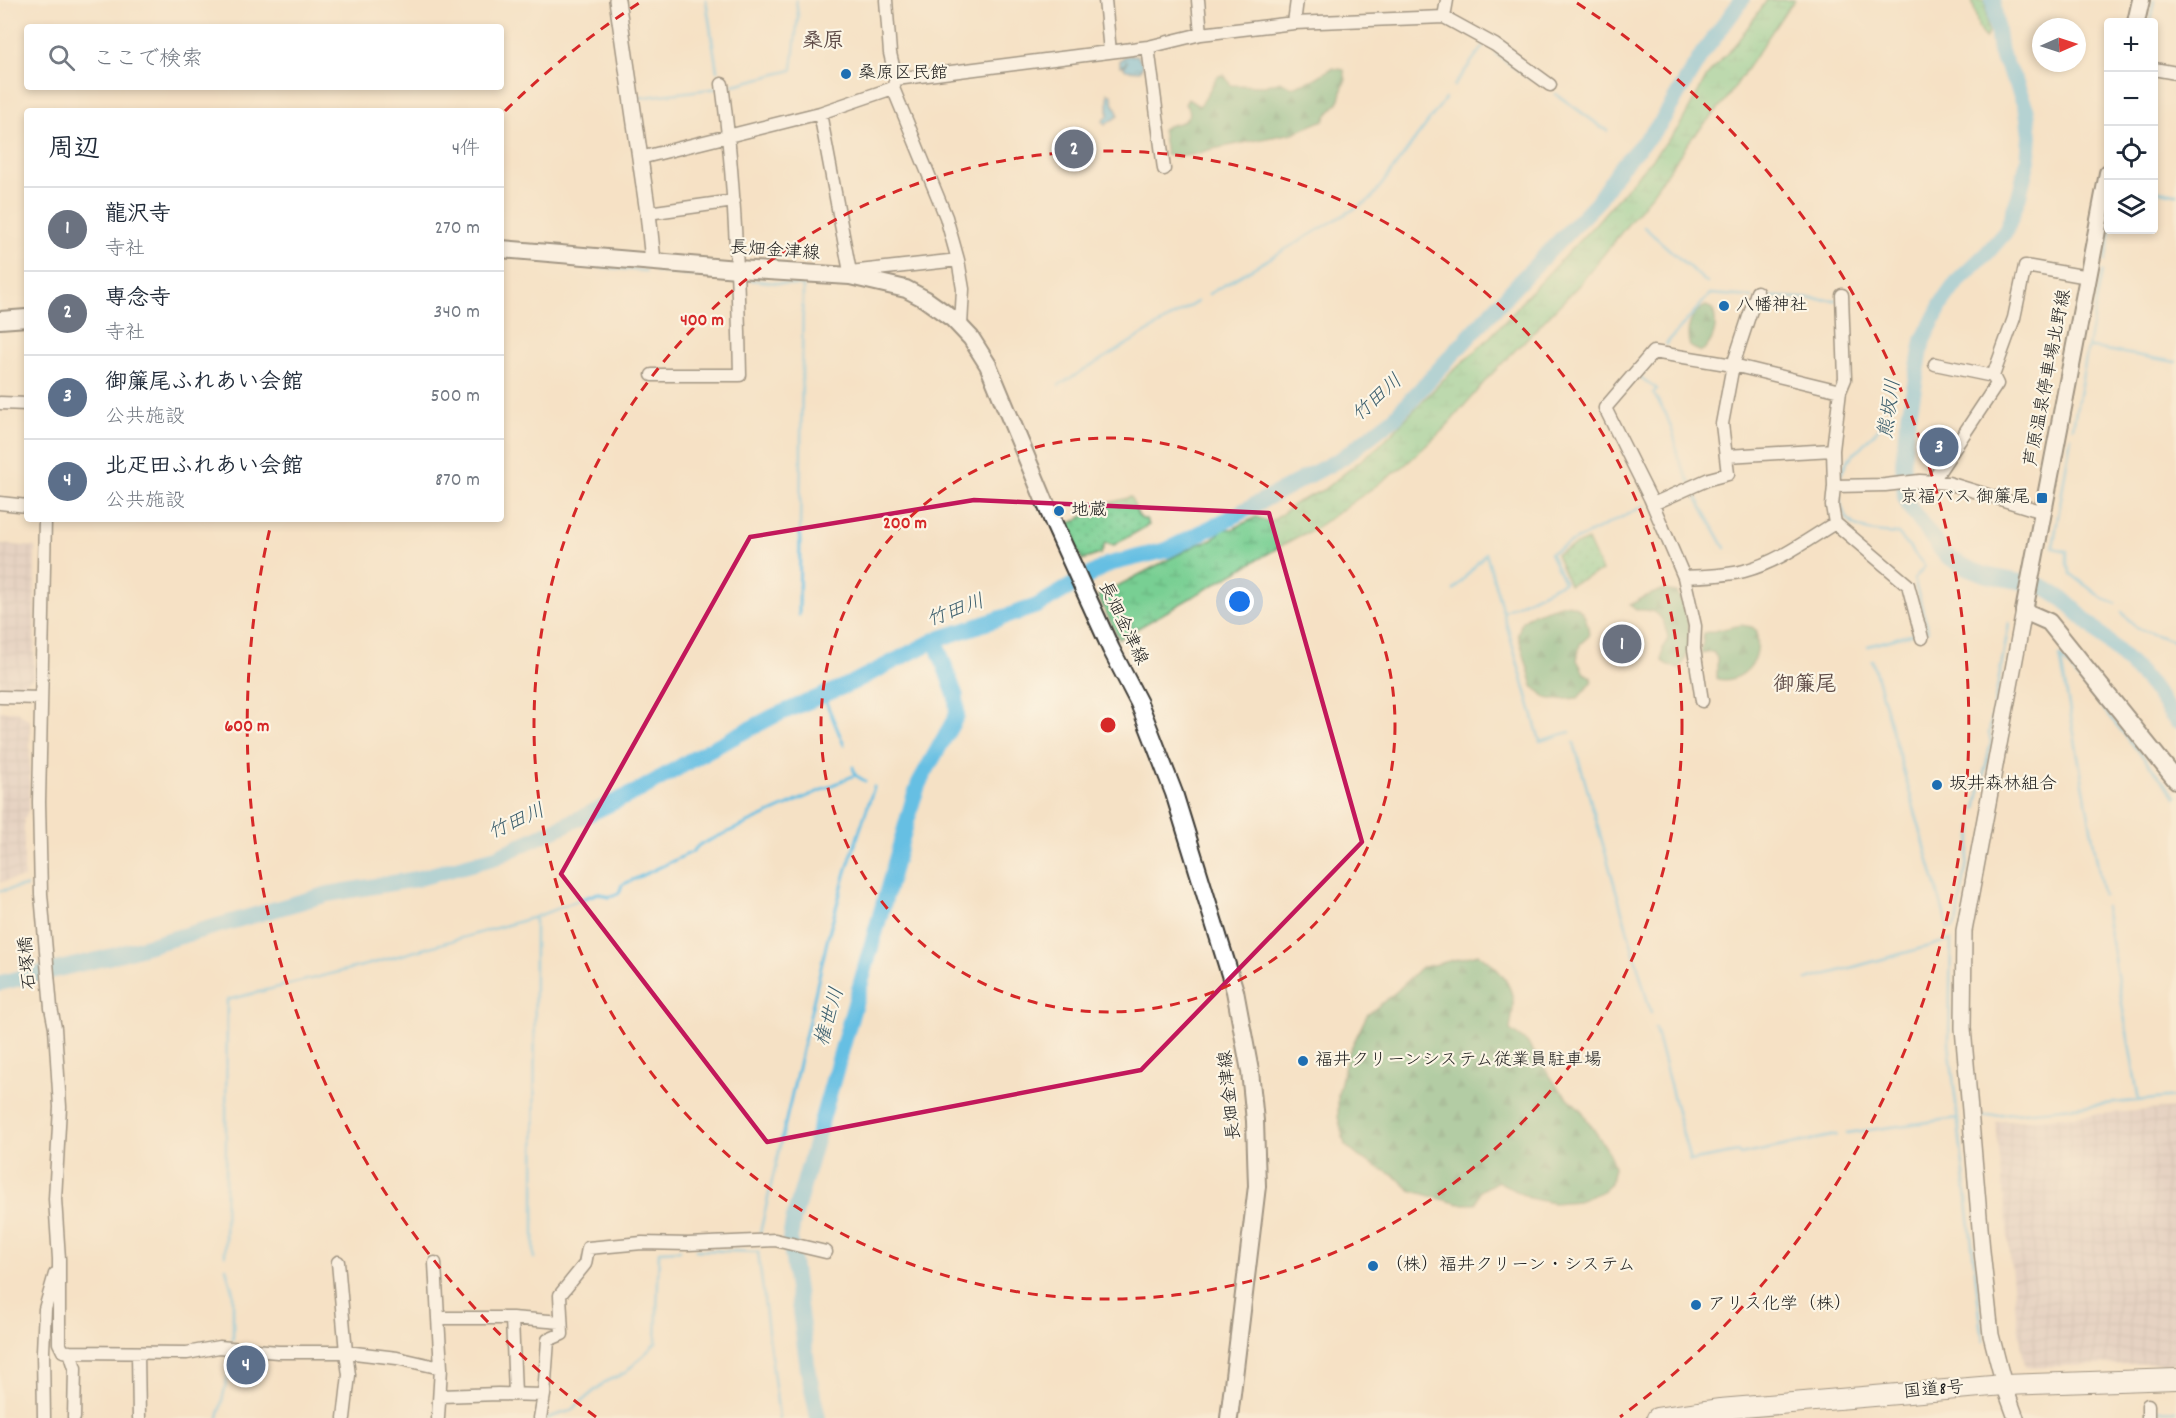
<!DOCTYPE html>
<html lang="ja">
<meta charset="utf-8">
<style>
:root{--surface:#fff;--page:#f6f6f7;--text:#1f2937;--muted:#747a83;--line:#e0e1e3;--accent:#d93025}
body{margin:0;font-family:Dekko,"Klee One",sans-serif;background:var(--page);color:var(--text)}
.controls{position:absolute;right:18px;top:18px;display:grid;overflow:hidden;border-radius:6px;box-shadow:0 3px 9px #0003}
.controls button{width:54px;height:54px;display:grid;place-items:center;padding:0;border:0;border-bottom:2px solid var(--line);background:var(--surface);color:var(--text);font:30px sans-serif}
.compass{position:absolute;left:2032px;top:18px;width:54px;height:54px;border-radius:50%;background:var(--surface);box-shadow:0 3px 9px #0003;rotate:87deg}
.you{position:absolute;left:1240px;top:602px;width:21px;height:21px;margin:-15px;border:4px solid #fff;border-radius:50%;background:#1a73e8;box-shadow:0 0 0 9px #1a73e833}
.badge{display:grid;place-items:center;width:39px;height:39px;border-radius:50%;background:var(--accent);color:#fff;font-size:20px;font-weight:700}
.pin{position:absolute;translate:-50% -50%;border:3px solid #fff;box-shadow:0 2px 6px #0006}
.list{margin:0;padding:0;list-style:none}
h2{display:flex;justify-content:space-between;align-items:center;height:78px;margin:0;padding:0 24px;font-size:26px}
h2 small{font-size:20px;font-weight:400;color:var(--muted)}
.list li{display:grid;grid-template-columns:39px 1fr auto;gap:18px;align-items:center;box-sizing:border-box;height:84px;padding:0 24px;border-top:2px solid var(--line)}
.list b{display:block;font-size:22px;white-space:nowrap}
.list p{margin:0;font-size:20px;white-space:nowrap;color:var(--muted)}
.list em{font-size:20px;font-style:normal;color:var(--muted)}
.icon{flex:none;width:33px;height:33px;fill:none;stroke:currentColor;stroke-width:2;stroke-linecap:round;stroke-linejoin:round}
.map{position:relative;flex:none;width:2176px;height:1418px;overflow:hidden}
.search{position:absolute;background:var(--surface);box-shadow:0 3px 9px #0003;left:24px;top:24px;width:480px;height:66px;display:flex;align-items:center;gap:15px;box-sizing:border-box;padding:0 21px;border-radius:6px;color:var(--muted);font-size:22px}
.panel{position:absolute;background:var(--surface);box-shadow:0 3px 9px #0003;left:24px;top:108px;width:480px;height:414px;border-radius:6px}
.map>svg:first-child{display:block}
</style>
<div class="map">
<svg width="2176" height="1418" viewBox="0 0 2176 1418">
<defs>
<pattern id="industrial-grid" width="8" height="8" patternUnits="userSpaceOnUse" patternTransform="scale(1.5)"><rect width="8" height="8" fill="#d2bfbf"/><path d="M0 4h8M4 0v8" fill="none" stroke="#b4a4a4"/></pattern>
<pattern id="grass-dots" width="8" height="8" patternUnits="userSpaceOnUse" patternTransform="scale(1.5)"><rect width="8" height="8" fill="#78cf93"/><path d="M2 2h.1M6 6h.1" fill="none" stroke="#67b17e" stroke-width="1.8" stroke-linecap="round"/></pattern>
<pattern id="forest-firs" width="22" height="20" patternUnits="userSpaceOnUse" patternTransform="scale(1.5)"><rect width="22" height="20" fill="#62b27d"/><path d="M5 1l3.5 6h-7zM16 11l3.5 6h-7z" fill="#509066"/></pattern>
<pattern id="wetland-marsh" width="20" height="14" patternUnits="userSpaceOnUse" patternTransform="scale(1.5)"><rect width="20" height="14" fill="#78cf93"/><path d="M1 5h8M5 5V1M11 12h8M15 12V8" fill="none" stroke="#67b17e"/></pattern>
<pattern id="water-ripples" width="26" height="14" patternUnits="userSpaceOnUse" patternTransform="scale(1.5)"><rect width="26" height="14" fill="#66bfe3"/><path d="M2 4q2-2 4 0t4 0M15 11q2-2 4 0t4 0" fill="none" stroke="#539ab7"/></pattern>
</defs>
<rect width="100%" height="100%" fill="#fcf5e5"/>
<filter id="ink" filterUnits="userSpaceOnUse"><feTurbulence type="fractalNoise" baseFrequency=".0167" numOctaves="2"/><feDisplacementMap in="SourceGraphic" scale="12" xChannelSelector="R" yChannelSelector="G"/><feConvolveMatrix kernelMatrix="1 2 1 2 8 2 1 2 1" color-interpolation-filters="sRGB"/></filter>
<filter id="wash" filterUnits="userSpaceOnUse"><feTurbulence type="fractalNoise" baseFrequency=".008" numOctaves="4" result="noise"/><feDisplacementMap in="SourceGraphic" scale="24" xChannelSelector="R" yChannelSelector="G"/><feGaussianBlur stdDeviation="1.35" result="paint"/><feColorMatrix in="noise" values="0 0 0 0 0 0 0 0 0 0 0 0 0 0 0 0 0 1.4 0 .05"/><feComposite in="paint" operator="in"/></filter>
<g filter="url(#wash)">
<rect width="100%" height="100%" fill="#f5e1c5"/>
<path fill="url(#industrial-grid)" d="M0,544L35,547L34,676L23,686L0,685Z
M0,711H17L30,721L29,808L24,820V878L0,882Z
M2176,1108V1363L2025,1367L2016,1314L1996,1122Z"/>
<path fill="url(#grass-dots)" stroke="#4a7658" stroke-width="1.5" d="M1131,497L1138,515L1142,519H1146L1149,525L1114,545L1105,543L1101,554L1082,560L1067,525L1109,503Z
M1588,540L1602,571L1569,585L1556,554Z"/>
<path fill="url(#forest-firs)" stroke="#3f674c" stroke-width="1.5" d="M1332,68L1344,70L1346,80C1341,86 1343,93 1340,99C1336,108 1328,111 1324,120L1293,133L1208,150C1194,155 1180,159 1166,155L1162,129C1174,120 1183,129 1190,112L1185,104L1188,99L1199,106C1208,98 1210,85 1218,76L1224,75L1231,85L1265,86L1280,81L1292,87L1314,79Z
M1706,306L1713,309C1718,325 1715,342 1701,352L1690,347C1685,331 1690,312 1706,306Z
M1662,590L1677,592C1689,616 1696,646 1680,668L1668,666L1662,660L1663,647L1668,639C1665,619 1659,608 1636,610L1630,605L1644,597Z
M1563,604C1583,604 1588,619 1589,636L1580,644L1577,660L1584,673L1591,677L1592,682L1578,698L1556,700L1546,698L1533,686L1518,634L1522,621L1533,614Z
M1741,625L1752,627L1757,631C1757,638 1758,645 1757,651C1754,670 1736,683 1717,679V658L1713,652L1701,654L1704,633Z
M1478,954C1495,965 1510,979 1513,1000C1514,1009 1511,1021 1510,1030L1527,1042L1559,1089L1580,1109L1609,1152L1614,1167L1611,1183L1601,1192L1578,1201L1553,1203L1529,1198L1498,1181L1480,1191L1476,1204H1459L1410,1190L1396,1177L1359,1157L1345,1145L1338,1117V1094L1347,1056L1367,1015L1397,991L1420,968Z"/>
<path fill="url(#wetland-marsh)" stroke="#4a7658" stroke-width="1.5" d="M1767,0H1795L1785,12L1726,100L1691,139L1649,198L1579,285L1487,379L1445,428L1404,466L1313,530L1297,537L1119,639L1098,596L1198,544L1212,540L1223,529H1233L1256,517L1270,523L1297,502L1323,490L1379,446L1443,380L1484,343L1511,315L1521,302L1597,222L1679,127L1707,76L1737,42Z
M1972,0H1985L1988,33L1985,39L1979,30Z"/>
<path fill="url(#water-ripples)" stroke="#416e80" stroke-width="1.5" d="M1137,55L1143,65L1140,71L1126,70L1124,68L1127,61L1123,66H1120V60L1125,56Z
M1108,93L1112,95C1112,106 1119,110 1118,116L1105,125L1102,121L1108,116Z"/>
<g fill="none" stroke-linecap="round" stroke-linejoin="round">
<path stroke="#66bfe3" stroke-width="3" d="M706,0L717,71
M2150,22L2154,0
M1496,54L1531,79
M1454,86L1483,46
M726,87L792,70L798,16L796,0
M1556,94L1607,131
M637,98L719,88
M2154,190L2176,194
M1644,227L1707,283
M2105,261L2111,230
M599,267L646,271
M656,272L732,278
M743,279L803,286L799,615
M1209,294L1371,199L1445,99
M1760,296L1836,300
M1666,344L1710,294L1752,297
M2088,347L2176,362
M1645,370L1640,377L1657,389L1653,393L1666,414L1674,436L1678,458L1690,483
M1059,385L1197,302
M2073,427L2102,272
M2071,437L2053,548L2067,551V565L2071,574L2102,598L2115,603
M1840,476L1847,461L1883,424
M1692,489L1725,548
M1839,495C1843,532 1869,532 1898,534L1925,566L1914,579L1928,630L1924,631
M1454,590L1486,553L1540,741L1570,732
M1503,612L1564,582L1550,553L1644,506
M2122,612L2136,628L2176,642
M1868,646L1918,632
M1872,660L1948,928H1953L1957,921L1973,826
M823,695L844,745
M1574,743L1651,1013
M853,767L855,775
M1976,809L1991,742L1989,733L2009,623
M0,891L26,886
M2103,895L2060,656L2176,797
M2105,907L2139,1101
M1807,980L1951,940L1949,1043L1983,1341
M1655,1028L1690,1161L1738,1152L1740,1155L1836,1135
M1983,1116L2176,1097
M1847,1133L1958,1118
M760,1233L828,937L846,872L874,787
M696,1250L758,1252L779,1418
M225,1255L227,1000L374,963L535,917
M534,1258L535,917L598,893L609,897L619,893L622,885L692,852L699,845L855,775L865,781
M226,1268L233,1293V1339
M2153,1411L2176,1410
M218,1418L233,1354
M547,1418L570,1411L605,1382L625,1373L656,1343L659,1251L680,1250"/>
<path stroke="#66bfe3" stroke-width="16" d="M1993,0L2000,52L2016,83L2027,111L2030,136L2028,160L2019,196L2006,231L1987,253L1957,282L1942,303L1923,340L1906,432L1903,464L1905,497L1910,508L1945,555L1966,567L1986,575L2042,586L2064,600L2094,628L2151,685L2176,721
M0,983L105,958L328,894L416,879L496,857L640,790L707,751L774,716L852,683L935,640L1037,606L1109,564L1167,550L1228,519L1342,458L1394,418L1523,278L1597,202L1620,168L1660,124L1702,54L1742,0
M818,1418L808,1370L790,1239L793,1221L913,800L919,783L957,715L956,697L935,640"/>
</g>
</g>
<g filter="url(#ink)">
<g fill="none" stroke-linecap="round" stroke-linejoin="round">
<defs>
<path id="minor" d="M886,0L890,53L896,79L893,88L946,217L958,260L963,289L961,326
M1105,0L1110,52
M1198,0L1201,34
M1444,17L1447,0
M1294,23L1297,0
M1148,47L1164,169
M2154,69L2176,73
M896,79L1148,47L1201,34L1294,23L1444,17L1495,45L1550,85
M820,113L850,272
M640,158L820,113L893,88
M648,213L734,201
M850,275V272L958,260
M1842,295L1845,379L1840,391L1833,450L1834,486L1832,506L1835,523L1908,585L1922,638
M1935,364L1993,376L2014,318L2025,266L2088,277
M652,375H740C738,278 735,181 722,84
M0,403L27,404
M1727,456L1833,450
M1932,482L1997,384L1993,376
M1834,486L1885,485L1920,481L1948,483L2043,512
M0,503L27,506
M1653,504L1709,479L1728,474L1722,424L1733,365L1757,292
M45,519L39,802L41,894L51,1008L55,1028L60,1107L55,1199L59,1259V1343L63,1351L70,1352L187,1353L219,1347L278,1352H346L397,1358L441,1368L438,1418
M1684,577C1704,576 1725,576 1744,571C1778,562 1806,541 1835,523
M0,697L41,698
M1702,701L1694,649L1695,626L1684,577L1650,498L1605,408L1653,352L1733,365L1840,391
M338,1262L346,1352L349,1375L344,1418
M435,1263L438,1318H512L561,1322
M438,1318L441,1368
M512,1318L515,1394
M70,1352L75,1368L74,1418
M138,1353L139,1418
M441,1396L498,1394L544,1395L548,1340L562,1334L560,1295L585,1264L588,1248L642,1243L688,1244L775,1240L826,1252
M2148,1405V1418
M44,1418L43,1351L45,1309L55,1274
M540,1418L544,1395"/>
<path id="tertiary" d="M617,0L648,213L653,261
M2016,1418L2004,1385L1991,1335L1982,1251L1963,1028L1964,931L2024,611"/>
<path id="secondary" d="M2136,22L2141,0
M2108,173L2024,611L2049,622L2176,780
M501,249L737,269L850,276L906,289L925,299L953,319L971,338L988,365L1055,526L1111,649L1139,703L1174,793L1235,991L1250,1071L1255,1121L1257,1186L1229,1418
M0,320L27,318"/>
<path id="trunk" d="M1657,1418L1720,1409L2004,1385L2176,1379"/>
</defs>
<use href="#minor" stroke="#3d3a35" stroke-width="15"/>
<use href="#tertiary" stroke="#3d3a35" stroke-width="18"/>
<use href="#secondary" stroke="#3d3a35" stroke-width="20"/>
<use href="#trunk" stroke="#3d3a35" stroke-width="22"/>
<use href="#minor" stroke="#fff" stroke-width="12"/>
<use href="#tertiary" stroke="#fff" stroke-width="15"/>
<use href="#secondary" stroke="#fff" stroke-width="16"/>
<use href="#trunk" stroke="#fff" stroke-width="20"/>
</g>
</g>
<path d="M0 0H2176V1418H0ZM974,500L1269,513L1362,842L1141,1070L767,1142L561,874L750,537Z" fill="#f5e1c5" fill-opacity=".55" fill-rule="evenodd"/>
<path fill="none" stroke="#c2185b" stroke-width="4.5" stroke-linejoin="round" d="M974,500L1269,513L1362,842L1141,1070L767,1142L561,874L750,537Z"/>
<g fill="none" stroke="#d62828" stroke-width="3" stroke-dasharray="10 8">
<circle cx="1108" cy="725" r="287"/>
<circle cx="1108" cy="725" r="574"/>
<path d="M596 1417A861 861 0 0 1 271 524M505 111A861 861 0 0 1 639 3M1577 3A861 861 0 0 1 1620 1417"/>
</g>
<g fill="#1f6fb2" stroke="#fcf5e5" stroke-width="2">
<circle cx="846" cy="74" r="6"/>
<circle cx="1724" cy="306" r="6"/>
<rect x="2036" y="492" width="12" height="12" rx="3"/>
<circle cx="1059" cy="511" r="6"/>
<circle cx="1937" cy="785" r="6"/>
<circle cx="1303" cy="1061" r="6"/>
<circle cx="1373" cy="1266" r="6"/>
<circle cx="1696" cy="1305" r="6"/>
</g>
<g text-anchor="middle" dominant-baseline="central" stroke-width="4.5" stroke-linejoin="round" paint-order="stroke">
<g font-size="18" fill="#1c1c1c" stroke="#fcf5e5" text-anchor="start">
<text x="858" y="74">桑原区民館</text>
<text x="1736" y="306">八幡神社</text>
<text x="2030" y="498" text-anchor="end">京福バス 御簾尾</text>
<text x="1071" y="511">地蔵</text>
<text x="1949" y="785">坂井森林組合</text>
<text x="1315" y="1061">福井クリーンシステム従業員駐車場</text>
<text x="1385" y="1266">（株）福井クリーン・システム</text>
<text x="1708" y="1305">アリス化学（株）</text>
</g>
<g font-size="18" fill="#1c1c1c" stroke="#fcf5e5">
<text transform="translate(775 252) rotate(4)">長畑金津線</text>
<text transform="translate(2049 378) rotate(-79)">芦原温泉停車場北野線</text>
<text transform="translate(1122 624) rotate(64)">長畑金津線</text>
<text transform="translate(29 963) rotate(-95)">石塚橋</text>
<text transform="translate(1231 1095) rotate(-96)">長畑金津線</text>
<text transform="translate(1934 1391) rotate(-5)">国道8号</text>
</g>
<g font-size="20" font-style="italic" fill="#3a5d6c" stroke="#fcf5e5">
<text transform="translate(1378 399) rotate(-42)">竹田川</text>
<text transform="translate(1891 409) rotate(-82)">熊坂川</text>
<text transform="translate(956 612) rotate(-20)">竹田川</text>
<text transform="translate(517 823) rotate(-24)">竹田川</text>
<text transform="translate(831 1017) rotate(-74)">権世川</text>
</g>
<g font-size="21" font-weight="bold" fill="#5f4c48" stroke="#fcf5e5">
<text x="823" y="43">桑原</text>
<text x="1805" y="686">御簾尾</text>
</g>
</g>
<circle cx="1108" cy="725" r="9" fill="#d62828" stroke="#fcf5e5" stroke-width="3"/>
<g font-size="18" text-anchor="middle" font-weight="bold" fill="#d62828" stroke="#fcf5e5" stroke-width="4.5" stroke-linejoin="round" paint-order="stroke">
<text x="702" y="325">400 m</text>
<text x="905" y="528">200 m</text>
<text x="247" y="731">600 m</text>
</g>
</svg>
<div class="controls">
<button>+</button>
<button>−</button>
<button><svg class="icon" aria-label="locate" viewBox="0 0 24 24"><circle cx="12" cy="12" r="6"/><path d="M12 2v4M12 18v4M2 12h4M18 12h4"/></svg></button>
<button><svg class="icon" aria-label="layers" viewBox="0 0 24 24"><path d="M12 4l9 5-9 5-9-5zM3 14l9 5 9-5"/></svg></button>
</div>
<svg class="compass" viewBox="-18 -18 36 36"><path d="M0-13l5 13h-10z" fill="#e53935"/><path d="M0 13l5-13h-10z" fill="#747a83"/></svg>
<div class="you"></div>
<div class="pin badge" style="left:1622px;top:644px;background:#6b7280">1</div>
<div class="pin badge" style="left:1074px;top:149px;background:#6b7280">2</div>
<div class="pin badge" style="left:1939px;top:447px;background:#5c6f8a">3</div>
<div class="pin badge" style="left:246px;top:1365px;background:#5c6f8a">4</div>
<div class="search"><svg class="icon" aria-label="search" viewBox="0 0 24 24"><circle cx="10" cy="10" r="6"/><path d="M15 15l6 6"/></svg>ここで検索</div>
<section class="panel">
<h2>周辺<small>4件</small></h2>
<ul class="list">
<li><span class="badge" style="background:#6b7280">1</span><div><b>龍沢寺</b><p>寺社</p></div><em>270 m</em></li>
<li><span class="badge" style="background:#6b7280">2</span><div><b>専念寺</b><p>寺社</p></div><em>340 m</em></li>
<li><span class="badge" style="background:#5c6f8a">3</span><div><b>御簾尾ふれあい会館</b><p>公共施設</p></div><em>500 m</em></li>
<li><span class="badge" style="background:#5c6f8a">4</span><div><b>北疋田ふれあい会館</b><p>公共施設</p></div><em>870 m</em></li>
</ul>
</section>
</div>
